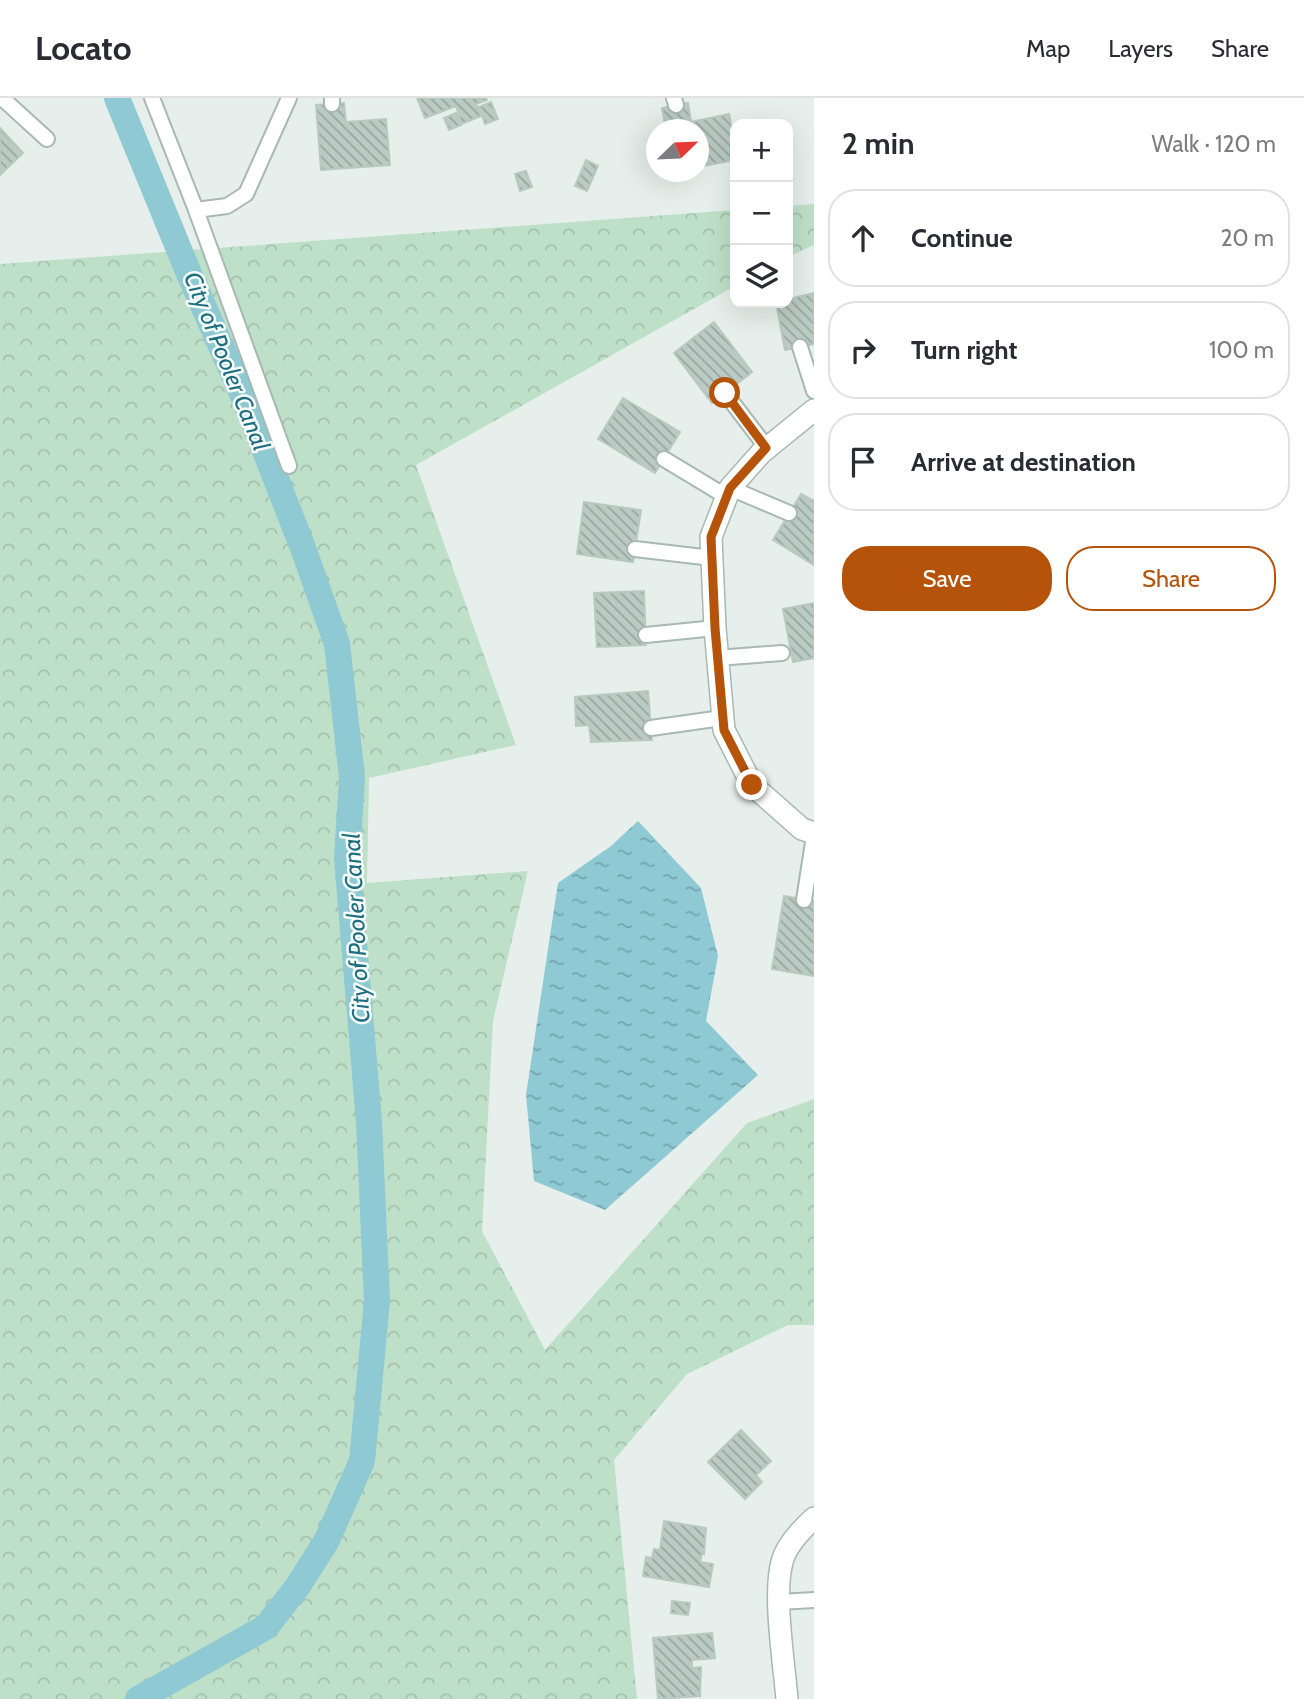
<!DOCTYPE html>
<meta charset="utf-8">
<style>
:root{--surface:#fff;--page:#f2f2f3;--text:#2b2b33;--muted:#7c7c81;--line:#e1e1e2;--accent:#b45309}
body{margin:0;font-family:Cabin,sans-serif;background:var(--page);color:var(--text)}
.controls{position:absolute;right:21px;top:21px;display:grid;overflow:hidden;border-radius:14px;box-shadow:0 7px 28px #0002}
.controls button{width:63px;height:63px;display:grid;place-items:center;padding:0;border:0;border-bottom:2px solid var(--line);background:var(--surface);color:var(--text);font:35px sans-serif}
.compass{position:absolute;left:646px;top:21px;width:63px;height:63px;border-radius:50%;background:var(--surface);box-shadow:0 7px 28px #0002;rotate:67deg}
.stop{position:absolute;width:21px;height:21px;margin:-16px;border:5px solid #b45309;border-radius:50%;background:#fff}
.stop.end{background:#b45309;border-color:#fff;box-shadow:0 2px 7px #0008}
.list{margin:0;padding:0;list-style:none}
h2{display:flex;justify-content:space-between;align-items:center;height:91px;margin:0;padding:0 28px;font-size:30px}
h2 small{font-size:23px;font-weight:400;color:var(--muted)}
.list li{display:grid;grid-template-columns:46px 1fr auto;gap:21px;align-items:center;box-sizing:border-box;height:98px;margin:0 14px 14px;padding:0 14px;border:2px solid var(--line);border-radius:28px}
.list b{display:block;font-size:26px;white-space:nowrap}
.list em{font-size:23px;font-style:normal;color:var(--muted)}
.actions{display:flex;gap:14px;padding:21px 28px}
.actions a{flex:1;padding:16px 0;border:2px solid var(--accent);border-radius:28px;text-align:center;font-size:24px;color:var(--accent)}
.actions .main{background:var(--accent);color:#fff}
.icon{flex:none;width:38px;height:38px;fill:none;stroke:currentColor;stroke-width:2;stroke-linecap:round;stroke-linejoin:round}
.map{position:relative;flex:none;width:814px;height:1601px;overflow:hidden}
header{display:flex;align-items:center;gap:42px;box-sizing:border-box;height:98px;padding:0 35px;background:var(--surface);border-bottom:2px solid var(--line)}
header strong{font-size:33px}
nav{display:flex;gap:38px;margin-inline-start:auto;font-size:24px}
main{display:flex}
aside{flex:1;background:var(--surface)}
.map>svg:first-child{display:block}
</style>
<header>
<strong>Locato</strong>
<nav><a>Map</a><a>Layers</a><a>Share</a></nav>
</header>
<main>
<div class="map">
<svg width="814" height="1601" viewBox="0 0 814 1601">
<defs>
<pattern id="forest-crowns" width="20" height="18" patternUnits="userSpaceOnUse" patternTransform="scale(1.75)"><rect width="20" height="18" fill="#bfe0c8"/><path d="M2 6a3 3 0 1 1 6 0M12 15a3 3 0 1 1 6 0" fill="none" stroke="#a4c1ad"/></pattern>
<pattern id="water-ripples" width="26" height="14" patternUnits="userSpaceOnUse" patternTransform="scale(1.75)"><rect width="26" height="14" fill="#8ec9d4"/><path d="M2 4q2-2 4 0t4 0M15 11q2-2 4 0t4 0" fill="none" stroke="#74a5ad"/></pattern>
<pattern id="building-back-hatch" width="6" height="6" patternUnits="userSpaceOnUse" patternTransform="scale(1.75)"><rect width="6" height="6" fill="#bbcac4"/><path d="M-1 5l2 2M0 0l6 6M5-1l2 2" fill="none" stroke="#98a6a0"/></pattern>
</defs>
<rect width="100%" height="100%" fill="#e6efeb"/>
<path fill="url(#forest-crowns)" d="M814,106V147L788,159V108Z
M735,112V188L416,367L516,647L369,680L367,785L528,773L493,923L482,1133L545,1252L747,1025L814,1001V1227H788L687,1276L614,1362L637,1601H0V166Z"/>
<path fill="url(#water-ripples)" d="M638,723L701,790L718,858L706,923L758,977L605,1112L534,1083L526,997L558,785L611,748Z"/>
<g fill="none" stroke-linecap="round" stroke-linejoin="round">
<path stroke="#8ec9d4" stroke-width="26" d="M117,0L187,171L247,307L303,450L337,546L352,679L347,760L369,1024L377,1203L362,1363L327,1442L298,1488L266,1529L138,1601"/>
</g>
<path fill="url(#building-back-hatch)" stroke="#b8c9c2" stroke-width="2" d="M417,0H486L487,2L476,6L481,18L462,26L456,8L425,20Z
M491,4L498,21L485,26L479,9Z
M344,5L346,24L386,21L390,67L321,72L316,7Z
M688,5L691,24L729,16L735,46V62L698,69V32H666L662,10Z
M456,15L461,27L449,32L444,20Z
M0,30L23,55L0,77Z
M586,62L598,68L587,93L575,88Z
M526,73L532,89L520,93L515,76Z
M814,195V246L785,252L776,205H788V201Z
M714,224L752,274L712,305L674,255Z
M623,300L680,334L655,375L598,341Z
M801,396L814,403V467L773,442Z
M584,404L641,412L633,464L577,456Z
M644,493L646,547L597,549L594,495Z
M814,505V560L793,564L783,511Z
M648,593L652,642L591,644L589,627L576,628L575,599Z
M784,798L814,803V878L772,871Z
M741,1332L771,1363L756,1377L762,1384L745,1401L708,1364Z
M664,1423L706,1430L704,1456L702,1455L700,1464L713,1466L709,1489L643,1478L646,1459L652,1460L654,1451L660,1452Z
M672,1503L690,1505L688,1517L671,1515Z
M712,1535L715,1560L692,1562V1570L701,1569L700,1598L658,1601L653,1540Z"/>
<g fill="none" stroke-linecap="round" stroke-linejoin="round">
<defs>
<path id="lane" d="M2,0L47,41
M152,0L196,112L289,368
M674,0L676,7
M332,6V0
M196,112L227,108L246,96L289,0
M800,249L814,293
M725,295L767,350
M664,361L727,399
M730,390L789,415
M635,451L712,460
M646,537L715,530
M717,560L782,555
M651,630L722,620
M804,802L814,738
M779,1504L814,1502"/>
<path id="street" d="M814,312L761,355L730,390L711,439L715,530L724,632L752,687L802,731L814,735
M787,1601C784,1565 773,1497 782,1464C786,1447 802,1431 814,1420"/>
</defs>
<use href="#lane" stroke="#a8b8b2" stroke-width="18"/>
<use href="#street" stroke="#a8b8b2" stroke-width="24"/>
<use href="#lane" stroke="#fff" stroke-width="14"/>
<use href="#street" stroke="#fff" stroke-width="21"/>
</g>
<g fill="none" stroke-linecap="round" stroke-linejoin="round">
<path stroke="#b45309" stroke-width="9" d="M725,295L766,350L730,390L711,439L715,530L724,632L752,687"/>
</g>
<g text-anchor="middle" dominant-baseline="central" stroke-width="5" stroke-linejoin="round" paint-order="stroke">
<g font-size="24" font-style="italic" fill="#1c6f80" stroke="#f7fbf9">
<text transform="translate(227 263) rotate(68)">City of Pooler Canal</text>
<text transform="translate(356 830) rotate(-93)">City of Pooler Canal</text>
</g>
</g>
</svg>
<div class="controls">
<button>+</button>
<button>−</button>
<button><svg class="icon" aria-label="layers" viewBox="0 0 24 24"><path d="M12 4l9 5-9 5-9-5zM3 14l9 5 9-5"/></svg></button>
</div>
<svg class="compass" viewBox="-18 -18 36 36"><path d="M0-13l5 13h-10z" fill="#e53935"/><path d="M0 13l5-13h-10z" fill="#7c7c81"/></svg>
<div class="stop" style="left:725px;top:295px"></div>
<div class="stop end" style="left:752px;top:687px"></div>
</div>
<aside>
<h2>2 min<small>Walk · 120 m</small></h2>
<ul class="list">
<li><svg class="icon" aria-label="ahead" viewBox="0 0 24 24"><path d="M12 20V5M6 11l6-6 6 6"/></svg><div><b>Continue</b></div><em>20 m</em></li>
<li><svg class="icon" aria-label="right" viewBox="0 0 24 24"><path d="M7 20v-9h11M14 6l5 5-5 5"/></svg><div><b>Turn right</b></div><em>100 m</em></li>
<li><svg class="icon" aria-label="arrive" viewBox="0 0 24 24"><path d="M6 21V4h12l-3 4 3 4H6"/></svg><div><b>Arrive at destination</b></div></li>
</ul>
<div class="actions"><a class="main">Save</a><a>Share</a></div>
</aside>
</main>
